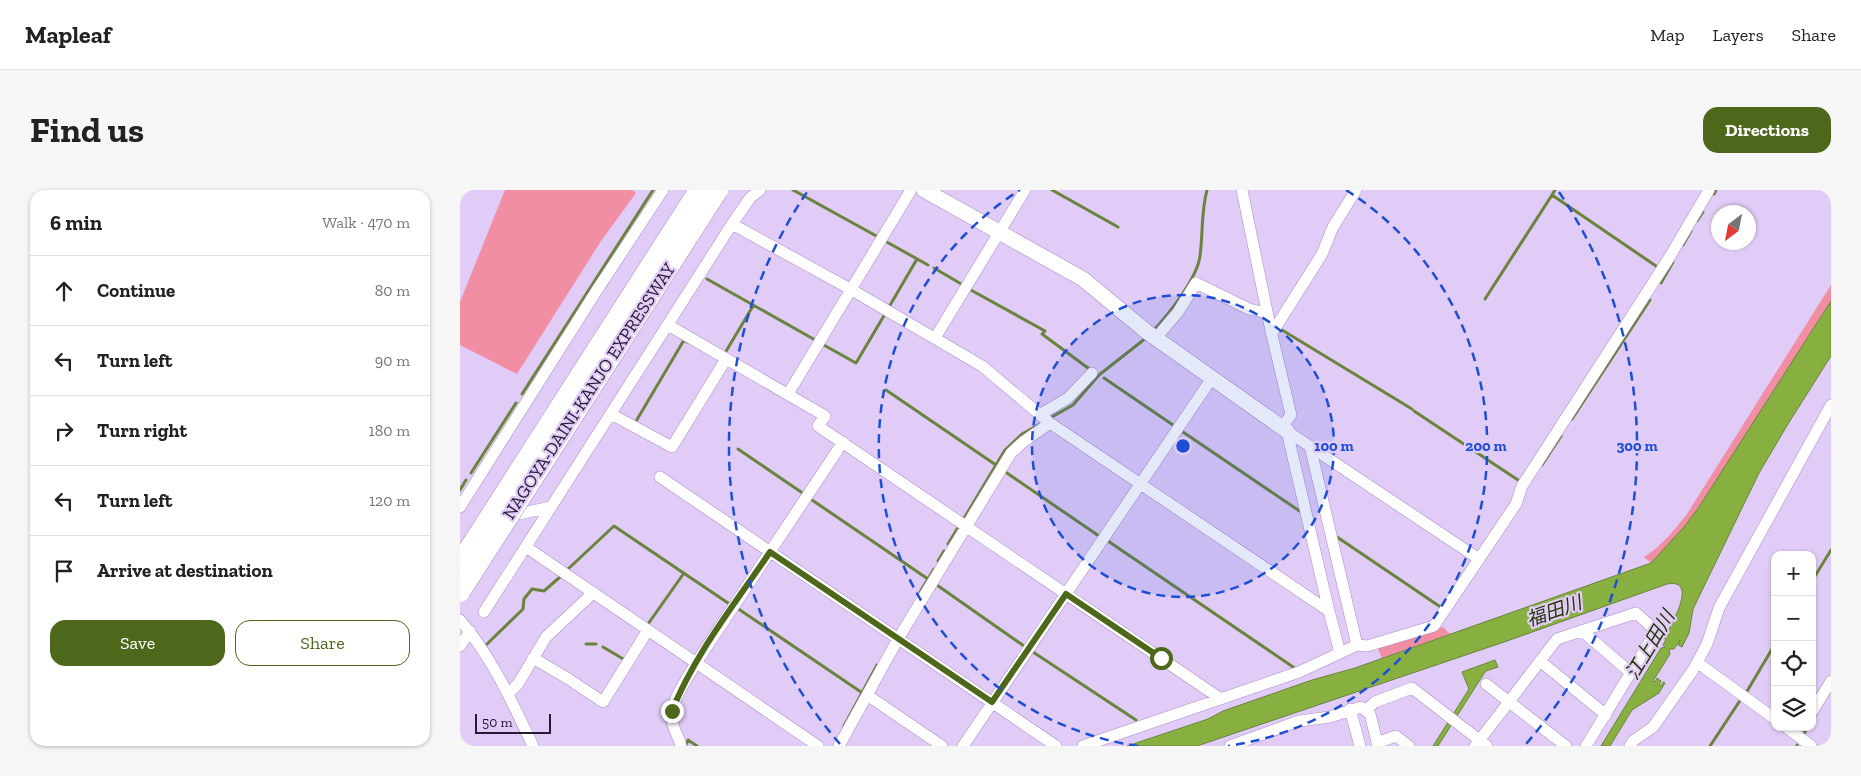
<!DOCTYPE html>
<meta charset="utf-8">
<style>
:root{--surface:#fff;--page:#f6f6f6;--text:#222;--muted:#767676;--line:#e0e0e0;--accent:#4d681a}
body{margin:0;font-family:"Zilla Slab","Noto Sans JP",serif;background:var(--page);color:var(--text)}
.controls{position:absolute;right:15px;bottom:15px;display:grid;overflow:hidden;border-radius:10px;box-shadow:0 1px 4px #0004}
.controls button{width:45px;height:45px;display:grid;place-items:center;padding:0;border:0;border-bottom:1px solid var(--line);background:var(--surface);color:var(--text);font:25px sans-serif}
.compass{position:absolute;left:1251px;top:15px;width:45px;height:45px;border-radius:50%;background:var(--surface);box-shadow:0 1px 4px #0004;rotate:212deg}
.scale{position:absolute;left:15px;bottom:12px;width:76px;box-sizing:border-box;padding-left:5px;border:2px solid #271a33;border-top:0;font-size:14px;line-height:18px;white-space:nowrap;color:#271a33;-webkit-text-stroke:4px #e0ccf6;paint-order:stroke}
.stop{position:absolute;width:15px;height:15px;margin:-11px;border:4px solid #4d681a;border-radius:50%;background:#fff}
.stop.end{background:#4d681a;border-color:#fff;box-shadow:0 1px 5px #0008}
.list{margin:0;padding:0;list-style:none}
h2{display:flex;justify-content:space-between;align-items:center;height:65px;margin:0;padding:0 20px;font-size:21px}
h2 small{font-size:16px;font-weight:400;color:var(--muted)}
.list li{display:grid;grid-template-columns:32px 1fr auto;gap:15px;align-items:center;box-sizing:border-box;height:70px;padding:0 20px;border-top:1px solid var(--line)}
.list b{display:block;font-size:19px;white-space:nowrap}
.list em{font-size:16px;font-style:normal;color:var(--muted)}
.actions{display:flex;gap:10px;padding:15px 20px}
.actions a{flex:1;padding:11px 0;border:1px solid var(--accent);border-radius:15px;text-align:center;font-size:18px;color:var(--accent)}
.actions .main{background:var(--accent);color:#fff}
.icon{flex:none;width:28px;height:28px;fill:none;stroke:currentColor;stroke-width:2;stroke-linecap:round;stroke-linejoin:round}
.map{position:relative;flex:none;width:1371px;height:556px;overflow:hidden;border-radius:15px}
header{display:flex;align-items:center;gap:30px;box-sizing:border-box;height:70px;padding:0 25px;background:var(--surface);border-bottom:1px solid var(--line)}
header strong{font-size:24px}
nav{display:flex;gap:28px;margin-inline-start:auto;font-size:18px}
.intro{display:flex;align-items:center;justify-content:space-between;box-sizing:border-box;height:120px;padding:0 30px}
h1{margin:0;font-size:35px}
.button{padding:12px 22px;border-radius:15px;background:var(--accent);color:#fff;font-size:18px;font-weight:700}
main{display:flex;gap:30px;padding:0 30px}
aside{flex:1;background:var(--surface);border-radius:15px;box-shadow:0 1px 4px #0004}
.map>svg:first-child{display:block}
</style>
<header>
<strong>Mapleaf</strong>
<nav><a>Map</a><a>Layers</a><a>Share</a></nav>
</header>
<div class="intro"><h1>Find us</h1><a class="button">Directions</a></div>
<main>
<aside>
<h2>6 min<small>Walk · 470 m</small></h2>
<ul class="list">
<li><svg class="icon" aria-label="ahead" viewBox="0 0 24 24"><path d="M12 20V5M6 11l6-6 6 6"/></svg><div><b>Continue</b></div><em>80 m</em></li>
<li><svg class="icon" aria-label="left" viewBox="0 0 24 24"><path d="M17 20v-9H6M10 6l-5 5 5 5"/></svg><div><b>Turn left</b></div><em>90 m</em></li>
<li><svg class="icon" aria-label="right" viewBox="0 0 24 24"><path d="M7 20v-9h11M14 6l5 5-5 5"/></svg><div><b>Turn right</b></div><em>180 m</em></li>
<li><svg class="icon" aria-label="left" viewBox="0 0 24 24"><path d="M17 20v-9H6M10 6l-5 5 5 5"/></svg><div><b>Turn left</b></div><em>120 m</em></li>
<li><svg class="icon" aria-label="arrive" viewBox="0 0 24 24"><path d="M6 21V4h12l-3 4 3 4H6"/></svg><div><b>Arrive at destination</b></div></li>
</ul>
<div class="actions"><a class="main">Save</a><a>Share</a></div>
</aside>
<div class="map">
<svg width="1371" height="556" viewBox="0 0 1371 556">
<rect width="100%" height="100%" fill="#e0ccf6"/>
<path fill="#f28ea4" d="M45,0H172L176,3L141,51L57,184L0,155V112Z
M1371,95V111L1239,317L1224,337L1191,373L1184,367C1202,356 1214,340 1227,324Z
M983,437L990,444L922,468L917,457Z"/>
<path fill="#88b040" stroke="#6b833c" d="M1371,111V166L1328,234L1299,283L1233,419L1229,443L1222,457L1218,455L1220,450L1214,459H1209L1210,464L1193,491L1195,492L1197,488L1201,491L1199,495L1201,496L1203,492L1205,493L1199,503L1172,520L1150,556H1141L1201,458L1205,457L1203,455L1206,449L1204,448C1210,437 1240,388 1207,394L1047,451L737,556H667L748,529L763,521L852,490L895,478L1191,373L1224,337L1239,317Z
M1035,470L1038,477L1026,481L1023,485L978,556H973L1009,499L1002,482Z"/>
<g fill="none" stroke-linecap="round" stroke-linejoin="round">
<path stroke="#6b833c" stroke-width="3" d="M333,0L420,48
M592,0L658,37
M1095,0L1092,5L1196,76
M1254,4L1256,0
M1237,31L1243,22
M425,51L468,75
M1223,55L1231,41
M474,78L503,95
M247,89L357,151
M1201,93L1213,72
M509,97V99L585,141L582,144L632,181
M1025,109L1092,5
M429,117L457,69
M822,140L952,219
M692,142C708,125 737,89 740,66C743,44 741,22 747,0
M362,154L396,173L425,124
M265,163L293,116
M644,188L713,235
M426,200L536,275
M62,204L193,0
M954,221L1058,290
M590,228L613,215L639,185L686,148
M1112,229L1190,110
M175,233L224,150L227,152
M723,242L841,322
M278,259L344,304
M1082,275L1101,246
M544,281L639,346
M11,283L56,213
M0,300L6,290
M352,310L468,389
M503,330L545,260L562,244L580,234
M877,347L982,418
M648,351L836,479
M488,354L499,336
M478,371L484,361
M108,379L154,336L268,413
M1352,391L1371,360
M474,393L564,456
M460,402L474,379
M277,418L401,502
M188,434L224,383
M126,454H136
M25,456L63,419L64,409L72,399L84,401L100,387
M143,457L165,470
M573,462L676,530
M1286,503L1315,454
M384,536L417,475
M1343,545L1348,537
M226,555L228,550L237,556
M1250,556L1281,509
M1337,556V555"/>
<defs>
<path id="street" d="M782,0L811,141L831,225L825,233L869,421
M272,34L392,100L522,176L590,233L869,421L880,463
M208,135L365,226L358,236L761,509
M811,141L814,140L862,64L873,37L896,0
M475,148L565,0
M696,148L718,122L736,93L789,119L807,123
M328,204L451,0
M151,224L212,257L266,169
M581,224L608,208L632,183
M827,241L1019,369
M850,256L897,455
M200,287L596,556
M0,317L137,100L203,0
M49,326L91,317
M66,357L358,556
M24,422L272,34L290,8L300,0
M0,430C32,467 52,512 73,556
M1122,441L1171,483
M0,456L10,441
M73,468L107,488L143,512L188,440
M1080,471L1146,525
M1238,473L1315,529
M1026,494L1106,556
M48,504L58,494L86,447L133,403
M407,505L482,556
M890,519L900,556
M906,520L915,512L952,498L1027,556
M1352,522L1371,491
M1326,537L1351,556
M917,553L936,546L949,556
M221,556C219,547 213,539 212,530C210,511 227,489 236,473L383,252
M379,556L438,449L551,263L563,252L590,233
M503,556L752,188
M623,556L839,482L897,455L907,456L974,436L1056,314L1062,296L1209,68L1249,0
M770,556L839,531L870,527L901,517L910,524L918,556
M1015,556L1097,449L1176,423L1196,441L1126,556
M1170,556L1173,551L1193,537L1233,480L1247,454L1259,418L1371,215"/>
<path id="secondary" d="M464,0L623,89L687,142L827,241"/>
</defs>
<use href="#street" stroke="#ab8bcc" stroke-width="12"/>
<use href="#secondary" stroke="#ab8bcc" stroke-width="16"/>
<use href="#street" stroke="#fff" stroke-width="11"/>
<use href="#secondary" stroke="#fff" stroke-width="15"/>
<defs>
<path id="highway-bridge" d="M0,373L239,0
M0,402L258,0"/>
</defs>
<use href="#highway-bridge" stroke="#ab8bcc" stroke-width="21" stroke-linecap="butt"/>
<use href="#highway-bridge" stroke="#fff" stroke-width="20"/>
</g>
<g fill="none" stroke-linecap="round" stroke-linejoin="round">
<path stroke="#4d681a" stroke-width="6" d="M212,521C234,465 276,412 310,362L532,512L606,404L701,468"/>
</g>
<circle cx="723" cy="256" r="151" fill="#1d4ed8" fill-opacity=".12"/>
<g fill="none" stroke="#1d4ed8" stroke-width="2.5" stroke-dasharray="9 6">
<circle cx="723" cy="256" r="151"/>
<path d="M678 556A303 303 0 0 1 560 0M886 0A303 303 0 0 1 768 556"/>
<path d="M380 554A454 454 0 0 1 347 2M1099 2A454 454 0 0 1 1066 554"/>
</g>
<g text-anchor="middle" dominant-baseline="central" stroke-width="4.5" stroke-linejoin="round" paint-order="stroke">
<g font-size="18" fill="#271a33" stroke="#e0ccf6">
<text transform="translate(129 201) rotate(-57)">NAGOYA-DAINI-KANJO EXPRESSWAY</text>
</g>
<g font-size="19" font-style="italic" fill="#253405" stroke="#e0ccf6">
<text transform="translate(1094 421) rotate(-19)">福田川</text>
<text transform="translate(1190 455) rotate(-59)">江上田川</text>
</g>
</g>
<circle cx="723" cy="256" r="8" fill="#1d4ed8" stroke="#e0ccf6" stroke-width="2.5"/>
<g font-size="15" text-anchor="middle" font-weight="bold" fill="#1d4ed8" stroke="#e0ccf6" stroke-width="4.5" stroke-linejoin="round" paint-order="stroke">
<text x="874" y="261">100 m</text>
<text x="1026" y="261">200 m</text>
<text x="1177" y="261">300 m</text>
</g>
</svg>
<div class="controls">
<button>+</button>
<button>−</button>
<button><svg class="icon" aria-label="locate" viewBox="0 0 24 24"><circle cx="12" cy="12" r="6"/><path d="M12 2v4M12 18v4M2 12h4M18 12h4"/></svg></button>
<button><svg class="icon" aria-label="layers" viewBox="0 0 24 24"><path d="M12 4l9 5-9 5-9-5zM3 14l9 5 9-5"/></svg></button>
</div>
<svg class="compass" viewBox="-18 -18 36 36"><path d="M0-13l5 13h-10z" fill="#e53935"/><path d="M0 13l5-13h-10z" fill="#767676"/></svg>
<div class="scale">50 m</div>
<div class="stop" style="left:701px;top:468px"></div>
<div class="stop end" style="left:212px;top:521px"></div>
</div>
</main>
